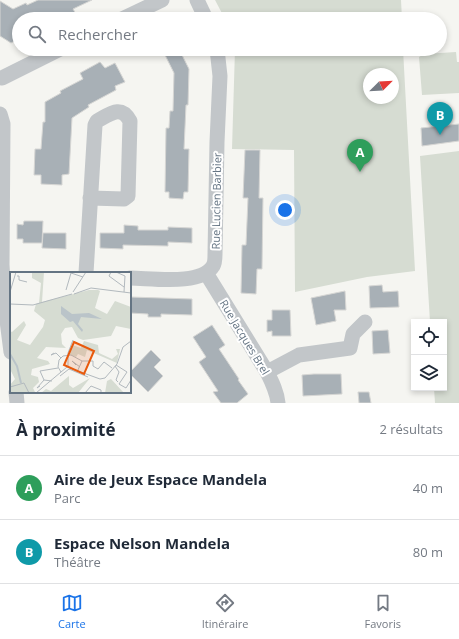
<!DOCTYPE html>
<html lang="fr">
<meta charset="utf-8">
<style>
:root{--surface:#fff;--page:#f6f6f7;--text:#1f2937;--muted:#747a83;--line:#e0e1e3;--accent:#1a73e8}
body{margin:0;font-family:"Open Sans",sans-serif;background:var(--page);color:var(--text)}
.controls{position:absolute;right:12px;bottom:12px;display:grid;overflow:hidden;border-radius:0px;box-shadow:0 2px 6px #0003}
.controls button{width:36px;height:36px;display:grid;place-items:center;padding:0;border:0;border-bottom:1px solid var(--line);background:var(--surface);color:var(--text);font:20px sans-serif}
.compass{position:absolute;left:363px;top:68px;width:36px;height:36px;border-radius:50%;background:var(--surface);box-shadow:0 2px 6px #0003;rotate:66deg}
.you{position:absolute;left:285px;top:210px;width:14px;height:14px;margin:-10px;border:3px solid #fff;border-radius:50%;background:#1a73e8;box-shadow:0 0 0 6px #1a73e833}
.badge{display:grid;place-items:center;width:26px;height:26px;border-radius:50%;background:var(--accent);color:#fff;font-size:13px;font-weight:700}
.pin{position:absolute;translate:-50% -33px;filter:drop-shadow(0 1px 2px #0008)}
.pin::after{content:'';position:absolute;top:21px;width:14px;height:12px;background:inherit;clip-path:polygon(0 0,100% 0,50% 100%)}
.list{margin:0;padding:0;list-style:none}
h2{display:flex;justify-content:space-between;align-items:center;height:52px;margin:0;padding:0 16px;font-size:17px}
h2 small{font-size:13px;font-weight:400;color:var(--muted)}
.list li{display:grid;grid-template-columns:26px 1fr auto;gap:12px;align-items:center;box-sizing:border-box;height:64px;padding:0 16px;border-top:1px solid var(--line)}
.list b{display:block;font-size:15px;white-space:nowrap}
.list p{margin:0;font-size:13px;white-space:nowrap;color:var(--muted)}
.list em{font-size:13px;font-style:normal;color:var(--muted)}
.icon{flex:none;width:22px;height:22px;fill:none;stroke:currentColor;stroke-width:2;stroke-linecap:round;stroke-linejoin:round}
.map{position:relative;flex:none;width:459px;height:403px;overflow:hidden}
.search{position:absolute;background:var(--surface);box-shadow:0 2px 6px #0003;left:12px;right:12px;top:12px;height:44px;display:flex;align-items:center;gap:10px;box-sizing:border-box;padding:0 14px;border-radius:22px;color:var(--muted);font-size:15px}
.sheet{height:180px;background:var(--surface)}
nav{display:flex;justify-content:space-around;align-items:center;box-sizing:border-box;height:56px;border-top:1px solid var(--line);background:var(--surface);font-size:11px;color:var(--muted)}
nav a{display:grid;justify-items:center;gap:2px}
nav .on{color:var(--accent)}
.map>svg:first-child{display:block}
</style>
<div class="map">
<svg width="459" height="403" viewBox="0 0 459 403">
<rect width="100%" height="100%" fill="#f5f5f1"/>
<path fill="#d6dcd2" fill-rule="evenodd" d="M215,0H401L402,19H225Z
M235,49H403L415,271L367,277L295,292L294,150L232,149ZM369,74H393V98H369Z
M456,52L457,62H459V93L422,95L419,57L424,54Z
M459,151V403H435L434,388H444V322H430L420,156Z"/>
<path fill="#a8b0b6" stroke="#d6d6d4" d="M38,0H92L73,9L76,14L66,19H19V39L11,43L0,36V1L13,9L26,3L27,5Z
M162,49H179L189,69L188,105H186L184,149H189L188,192H184L183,199L169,198V192H165L166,128H169L170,111H173L174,73Z
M100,62L105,68L115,63L125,82L115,86L116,90L88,105L89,107L72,118L69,174L62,175V185L41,184V175H34L35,149H41L43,122H45V102L61,93L60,91L83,79L80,73Z
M459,124V141L422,146L421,128Z
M245,150H260L259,198H263L262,269H257L256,294L241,293L242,245H246L248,198H243Z
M24,221H43L42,243H23V239H17V224L23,225Z
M124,225L138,226V230H168V227L192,228V243L168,242V246L123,245V249L100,248V233H124Z
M43,233H66V249L42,248Z
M382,285L383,292L398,291L399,307L370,308L369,286Z
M345,291L346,310H334L336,321L316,325L311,298Z
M130,297L192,299V315L161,314V317H148V314L130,313Z
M272,310H290L291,336H272V331L267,332V320H272Z
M212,325L225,345L219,349L239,379L238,380L248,394L237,403H221L213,392L218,391L199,362L206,357L193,337Z
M388,330L390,353L373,354L372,331Z
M151,350L161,360L154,367L163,376L148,392L130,374V372Z
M314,374H341L342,394L303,396L302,375Z
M358,392H369L371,403H359Z"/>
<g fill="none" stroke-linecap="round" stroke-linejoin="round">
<path stroke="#c2c6c9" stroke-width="15" d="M197,0L206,19
M122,19L162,0
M2,78L60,49
M0,114L3,124L2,265L4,297L11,352
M86,273L95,125L97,121C110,114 121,104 130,121L128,196L124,199L90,198
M206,273L267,372C272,382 277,392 278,403
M130,278C151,278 201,286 213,266C215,263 215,258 215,254L217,142L220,76L217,49
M267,372L299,355L350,348L353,334L365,322
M16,392L17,403"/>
</g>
<g text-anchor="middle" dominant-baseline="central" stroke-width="4" stroke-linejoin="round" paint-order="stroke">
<g font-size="11" fill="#647483" stroke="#fff">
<text transform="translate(216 201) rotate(-89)">Rue Lucien Barbier</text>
<text transform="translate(245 337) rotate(59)">Rue Jacques Brel</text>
</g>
</g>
<g transform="translate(10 272)">
<rect width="121" height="121" fill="#f5f5f1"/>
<path d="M22,0H34L32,30L79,18H88L90,19L85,36L97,42L105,29L121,35V57L106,54L101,64L73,68L68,66L62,55L55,56L51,62L52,72L56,76L36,75L27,86L38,89L40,92L22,97L21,103L28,105L29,110L23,116L25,120L0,121V113L5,107L0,97V59L2,60L14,49L16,53L7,68L20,73L33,55L35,48L24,39L26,32L29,31L31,11L22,6ZM74,69L88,73L89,81L102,87L108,82L106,77H110L107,91L72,76L77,78L75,85L68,82L66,85L58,82L62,73L71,76ZM59,104V113L63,116L80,106L68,121H31L36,117L41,119ZM101,107L114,121H95L97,109Z" fill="#d6dcd2"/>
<path d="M51,34L62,42L79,41L92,47L71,45L68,52L73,58L72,60L63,49L60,50L51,42Z" fill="#bac4c9"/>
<path fill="none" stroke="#bac4c9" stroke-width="2" d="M0,82L7,94L11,111"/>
<path fill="none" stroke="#b2b9be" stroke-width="1" d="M101,0L99,4L114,15M106,0L115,4L114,20M7,4H9V8L17,10M56,18L61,1L73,5M0,20L6,0M63,20L76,0M64,22L81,16L121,21M0,32L23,33L62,22M44,81L41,83L46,81L51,86M72,89H83V94L88,97L94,90L102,96M66,93L62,89L70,95M106,93L117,100L109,112L116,116L121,108M105,94L109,100L106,108L108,110M58,95V81L63,68M51,100L48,95L49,88L53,84L61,83L72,89L67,100M50,104L59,97L78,105M42,109L34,108L30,99L48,96M30,114L27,116L34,108M0,115L14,111L19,121M26,121L57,95L90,107L95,106L107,92L113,75L121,69M75,121L81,114L91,118V121"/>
<path fill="#e8590c" fill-opacity="0.15" stroke="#e8590c" stroke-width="2" d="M64,70L84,79L74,102L54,93Z"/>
<rect width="121" height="121" fill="none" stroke="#647483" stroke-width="2"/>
</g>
</svg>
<div class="controls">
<button><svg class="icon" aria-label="locate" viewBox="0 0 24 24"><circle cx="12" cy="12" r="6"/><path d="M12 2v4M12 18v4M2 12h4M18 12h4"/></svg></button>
<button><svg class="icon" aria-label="layers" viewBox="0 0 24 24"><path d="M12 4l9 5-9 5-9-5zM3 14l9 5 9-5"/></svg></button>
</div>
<svg class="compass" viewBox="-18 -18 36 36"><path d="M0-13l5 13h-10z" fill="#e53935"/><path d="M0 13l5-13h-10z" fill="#747a83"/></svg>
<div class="you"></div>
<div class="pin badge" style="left:360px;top:172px;background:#2e9e5b">A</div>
<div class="pin badge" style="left:440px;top:135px;background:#0f9aa8">B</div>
<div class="search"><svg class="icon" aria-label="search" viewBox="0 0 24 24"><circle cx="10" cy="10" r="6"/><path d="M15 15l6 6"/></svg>Rechercher</div>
</div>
<section class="sheet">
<h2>À proximité<small>2 résultats</small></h2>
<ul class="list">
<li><span class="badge" style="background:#2e9e5b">A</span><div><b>Aire de Jeux Espace Mandela</b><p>Parc</p></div><em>40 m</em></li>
<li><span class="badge" style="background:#0f9aa8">B</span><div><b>Espace Nelson Mandela</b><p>Théâtre</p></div><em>80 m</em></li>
</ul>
</section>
<nav>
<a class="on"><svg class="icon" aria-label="map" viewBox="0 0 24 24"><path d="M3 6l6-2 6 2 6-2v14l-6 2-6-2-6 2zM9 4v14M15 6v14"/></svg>Carte</a>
<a><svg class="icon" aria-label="directions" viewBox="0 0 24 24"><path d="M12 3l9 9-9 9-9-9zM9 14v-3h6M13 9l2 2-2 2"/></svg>Itinéraire</a>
<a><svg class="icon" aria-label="saved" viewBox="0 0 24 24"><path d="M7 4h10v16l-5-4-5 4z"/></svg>Favoris</a>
</nav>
